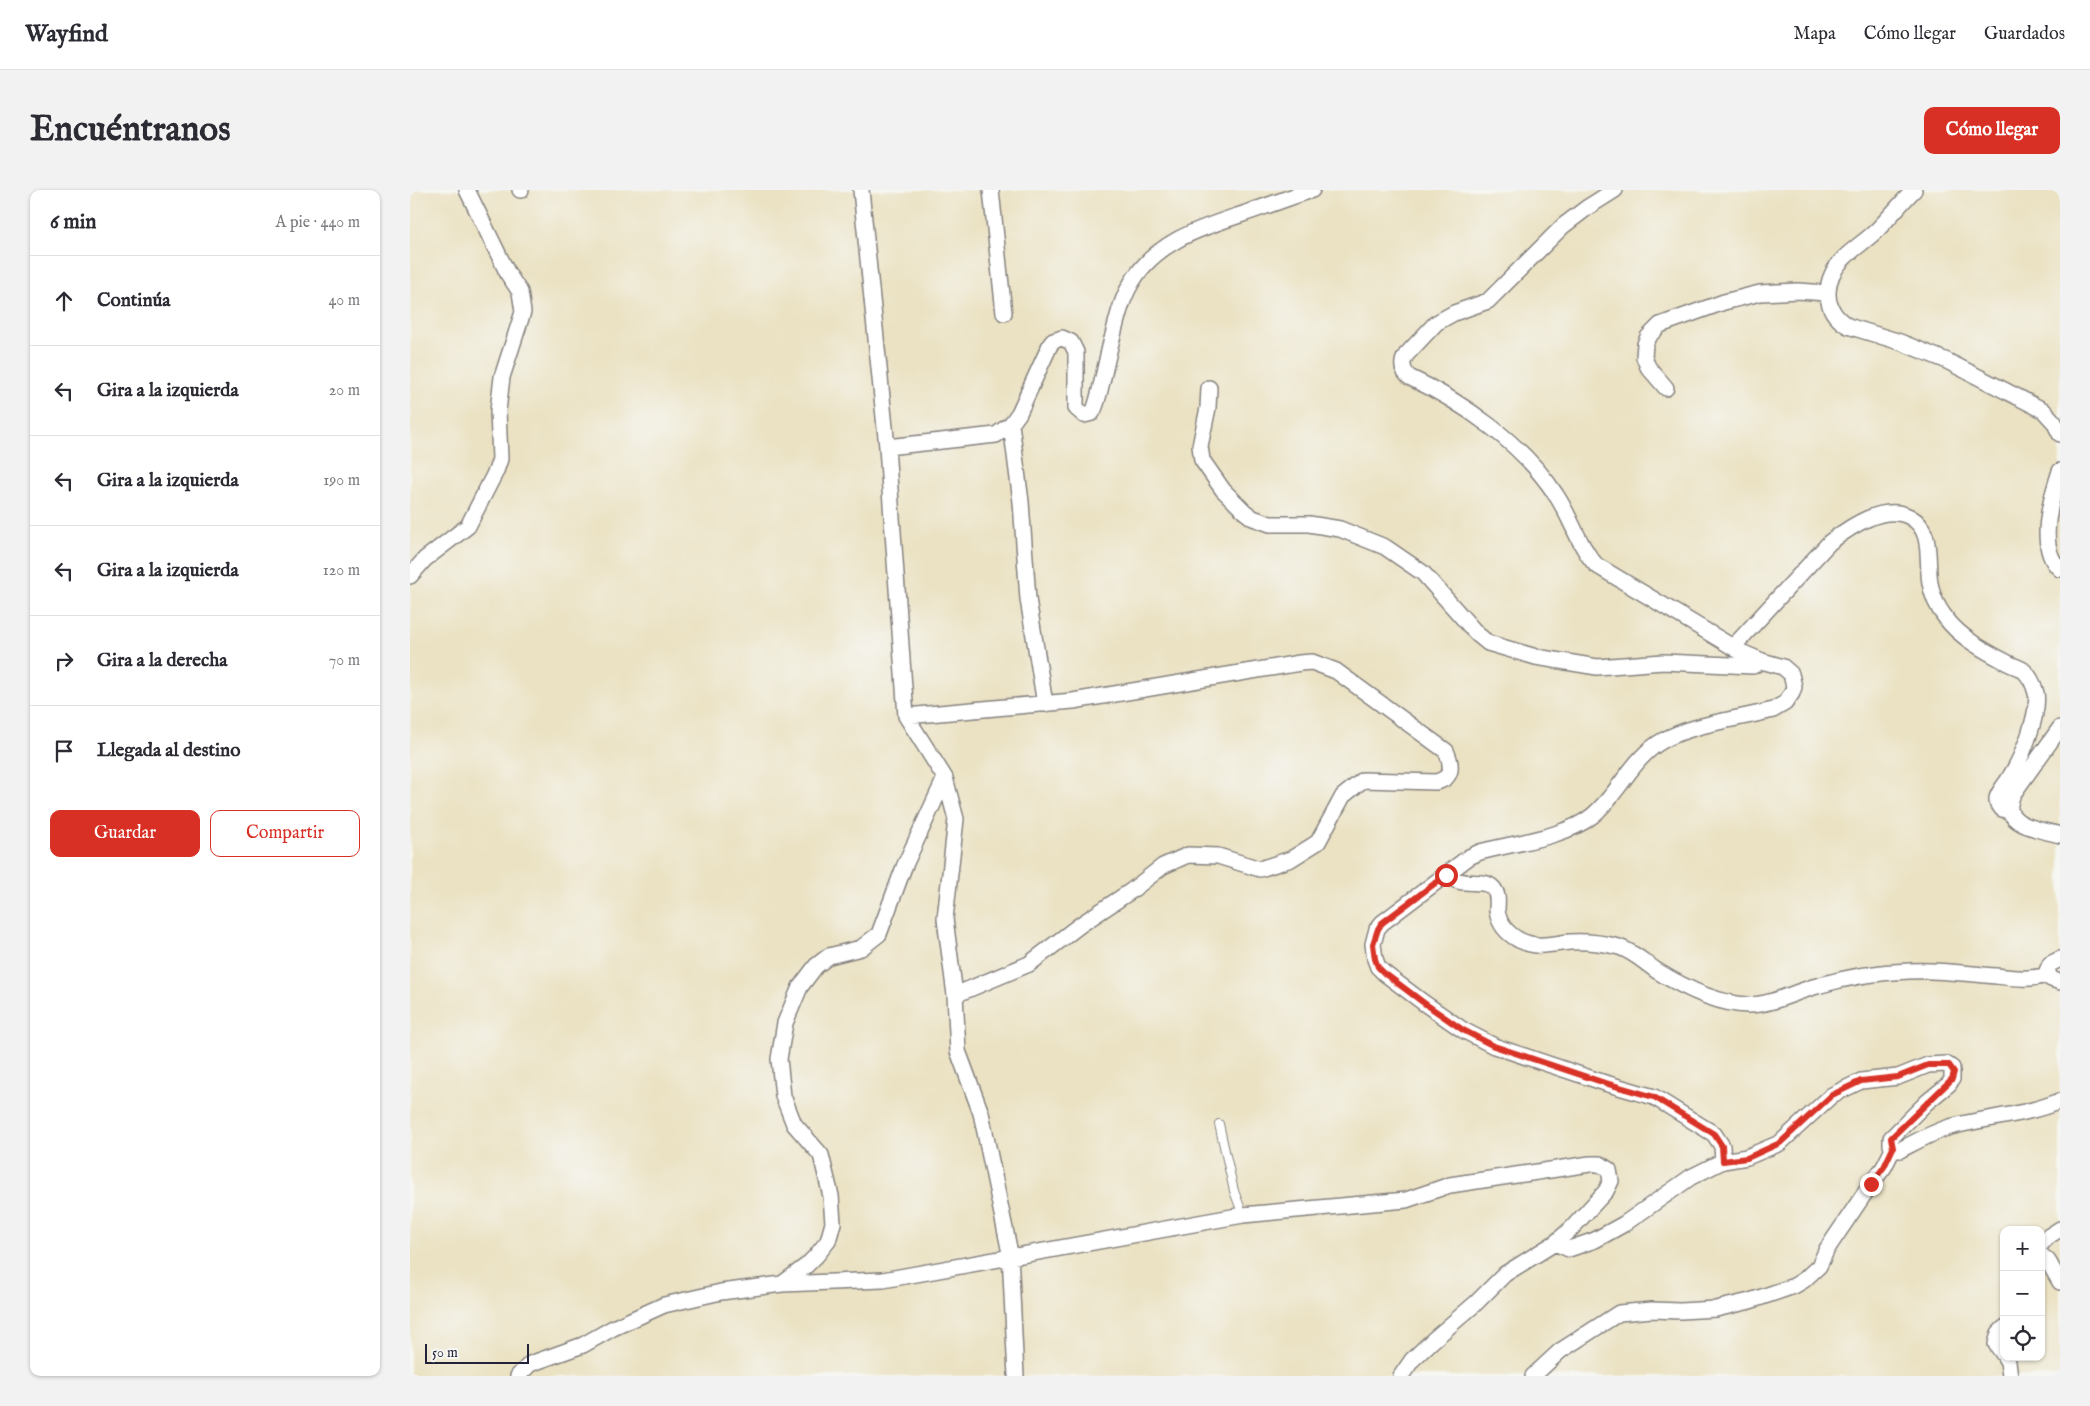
<!DOCTYPE html>
<html lang="es">
<meta charset="utf-8">
<style>
:root{--surface:#fff;--page:#f2f2f3;--text:#2b2b33;--muted:#7c7c81;--line:#e1e1e2;--accent:#d93025}
body{margin:0;font-family:"IM FELL English",serif;background:var(--page);color:var(--text)}
.controls{position:absolute;right:15px;bottom:15px;display:grid;overflow:hidden;border-radius:10px;box-shadow:0 1px 4px #0004}
.controls button{width:45px;height:45px;display:grid;place-items:center;padding:0;border:0;border-bottom:1px solid var(--line);background:var(--surface);color:var(--text);font:25px sans-serif}
.scale{position:absolute;left:15px;bottom:12px;width:104px;box-sizing:border-box;padding-left:5px;border:2px solid #22223b;border-top:0;font-size:14px;line-height:18px;white-space:nowrap;color:#22223b;-webkit-text-stroke:4px #f6f6f2;paint-order:stroke}
.stop{position:absolute;width:15px;height:15px;margin:-11px;border:4px solid #d93025;border-radius:50%;background:#fff}
.stop.end{background:#d93025;border-color:#fff;box-shadow:0 1px 5px #0008}
.list{margin:0;padding:0;list-style:none}
h2{display:flex;justify-content:space-between;align-items:center;height:65px;margin:0;padding:0 20px;font-size:21px}
h2 small{font-size:16px;font-weight:400;color:var(--muted)}
.list li{display:grid;grid-template-columns:32px 1fr auto;gap:15px;align-items:center;box-sizing:border-box;height:90px;padding:0 20px;border-top:1px solid var(--line)}
.list b{display:block;font-size:19px;white-space:nowrap}
.list em{font-size:16px;font-style:normal;color:var(--muted)}
.actions{display:flex;gap:10px;padding:15px 20px}
.actions a{flex:1;padding:11px 0;border:1px solid var(--accent);border-radius:10px;text-align:center;font-size:18px;color:var(--accent)}
.actions .main{background:var(--accent);color:#fff}
.icon{flex:none;width:28px;height:28px;fill:none;stroke:currentColor;stroke-width:2;stroke-linecap:round;stroke-linejoin:round}
.map{position:relative;flex:none;width:1650px;height:1186px;overflow:hidden;border-radius:10px}
header{display:flex;align-items:center;gap:30px;box-sizing:border-box;height:70px;padding:0 25px;background:var(--surface);border-bottom:1px solid var(--line)}
header strong{font-size:24px}
nav{display:flex;gap:28px;margin-inline-start:auto;font-size:18px}
.intro{display:flex;align-items:center;justify-content:space-between;box-sizing:border-box;height:120px;padding:0 30px}
h1{margin:0;font-size:35px}
.button{padding:12px 22px;border-radius:10px;background:var(--accent);color:#fff;font-size:18px;font-weight:700}
main{display:flex;gap:30px;padding:0 30px}
aside{flex:1;background:var(--surface);border-radius:10px;box-shadow:0 1px 4px #0004}
.map>svg:first-child{display:block}
</style>
<header>
<strong>Wayfind</strong>
<nav><a>Mapa</a><a>Cómo llegar</a><a>Guardados</a></nav>
</header>
<div class="intro"><h1>Encuéntranos</h1><a class="button">Cómo llegar</a></div>
<main>
<aside>
<h2>6 min<small>A pie · 440 m</small></h2>
<ul class="list">
<li><svg class="icon" aria-label="ahead" viewBox="0 0 24 24"><path d="M12 20V5M6 11l6-6 6 6"/></svg><div><b>Continúa</b></div><em>40 m</em></li>
<li><svg class="icon" aria-label="left" viewBox="0 0 24 24"><path d="M17 20v-9H6M10 6l-5 5 5 5"/></svg><div><b>Gira a la izquierda</b></div><em>20 m</em></li>
<li><svg class="icon" aria-label="left" viewBox="0 0 24 24"><path d="M17 20v-9H6M10 6l-5 5 5 5"/></svg><div><b>Gira a la izquierda</b></div><em>190 m</em></li>
<li><svg class="icon" aria-label="left" viewBox="0 0 24 24"><path d="M17 20v-9H6M10 6l-5 5 5 5"/></svg><div><b>Gira a la izquierda</b></div><em>120 m</em></li>
<li><svg class="icon" aria-label="right" viewBox="0 0 24 24"><path d="M7 20v-9h11M14 6l5 5-5 5"/></svg><div><b>Gira a la derecha</b></div><em>70 m</em></li>
<li><svg class="icon" aria-label="arrive" viewBox="0 0 24 24"><path d="M6 21V4h12l-3 4 3 4H6"/></svg><div><b>Llegada al destino</b></div></li>
</ul>
<div class="actions"><a class="main">Guardar</a><a>Compartir</a></div>
</aside>
<div class="map">
<svg width="1650" height="1186" viewBox="0 0 1650 1186">
<rect width="100%" height="100%" fill="#f6f6f2"/>
<filter id="ink" filterUnits="userSpaceOnUse"><feTurbulence type="fractalNoise" baseFrequency=".02" numOctaves="2"/><feDisplacementMap in="SourceGraphic" scale="10" xChannelSelector="R" yChannelSelector="G"/><feConvolveMatrix kernelMatrix="1 2 1 2 8 2 1 2 1" color-interpolation-filters="sRGB"/></filter>
<filter id="wash" filterUnits="userSpaceOnUse"><feTurbulence type="fractalNoise" baseFrequency=".0096" numOctaves="4" result="noise"/><feDisplacementMap in="SourceGraphic" scale="20" xChannelSelector="R" yChannelSelector="G"/><feGaussianBlur stdDeviation="1.12" result="paint"/><feColorMatrix in="noise" values="0 0 0 0 0 0 0 0 0 0 0 0 0 0 0 0 0 1.4 0 .05"/><feComposite in="paint" operator="in"/></filter>
<g filter="url(#wash)">
<rect width="100%" height="100%" fill="#ebe2c3"/>
</g>
<g filter="url(#ink)">
<g fill="none" stroke-linecap="round" stroke-linejoin="round">
<defs>
<path id="lane" d="M809,934L824,1001L833,1025"/>
<path id="street" d="M110,0H111
M451,0L477,257L496,526L535,588L546,629L535,729L545,805L548,861L571,923L600,1063L606,1186
M581,0L594,123
M1205,0L1178,17L1153,36L1078,111L1044,123L1026,133L996,165C991,173 992,180 999,187C1053,212 1113,254 1146,305C1161,327 1168,355 1186,375L1331,462L1352,471L1373,477L1381,484L1384,497L1382,503L1375,513L1363,520C1329,529 1282,534 1252,551C1222,568 1209,604 1182,626C1156,647 1104,653 1070,662L1059,667L972,733L967,739L963,754L965,769L968,777L974,783L1014,813L1053,840L1084,856L1195,893L1244,907L1304,944L1312,956L1313,971
M1504,0C1491,13 1480,27 1467,40C1457,50 1444,58 1434,68C1413,89 1411,120 1438,136L1490,152L1535,170L1633,220L1644,232L1650,244
M799,198L798,218L790,256L792,270L813,300L835,322L843,328L860,334H899L930,339L975,357L1013,383L1067,444L1078,453L1126,467L1187,477L1253,472L1343,476L1352,471
M1256,198L1238,177L1234,167L1235,154L1238,147L1250,135L1314,112L1350,103L1388,101L1417,103
M601,234L611,312L618,409L635,514
M477,257L586,245L601,234L609,223L640,155L643,151L652,148L661,152L666,162V218L674,225L682,223C688,217 698,162 702,149C707,130 711,110 722,92C746,52 788,39 830,25C854,17 878,8 902,0
M1650,281C1641,308 1626,358 1650,379
M0,386L15,369L58,336L86,281L90,269L88,221L92,187L113,122L110,102L98,84L57,0
M1323,457L1420,352C1440,337 1474,313 1500,327C1524,340 1516,370 1520,393C1522,405 1528,418 1535,427C1549,447 1575,461 1596,472C1601,475 1608,477 1613,480C1620,486 1624,495 1626,503C1630,522 1612,568 1601,585C1597,593 1590,599 1587,608V612L1592,619L1601,622
M496,526L663,511L890,473L902,472L926,481L1036,561C1042,574 1044,588 1026,592L953,590L933,606L908,652L881,669L850,679L808,666L778,665L753,676L721,701L670,735L619,774L545,805
M1650,538L1603,604C1588,636 1629,639 1650,645
M1036,685C1054,699 1073,686 1084,699C1089,706 1087,713 1087,721C1089,734 1098,744 1109,750C1127,759 1141,754 1160,752C1176,751 1193,753 1209,757C1224,762 1234,772 1247,781C1273,797 1307,814 1338,815C1362,815 1384,802 1407,796C1437,787 1467,782 1499,781C1528,779 1557,784 1586,786C1604,788 1620,790 1638,785
M1650,769L1640,774L1637,781L1641,789L1650,792
M1145,1053L1159,1059L1185,1050L1214,1034L1281,987L1313,971L1337,967L1370,953L1422,905L1451,891L1488,887L1518,875L1536,874L1542,878V889L1539,894L1517,912L1481,948V955L1483,959L1490,960C1507,951 1521,943 1540,937C1577,927 1614,926 1650,911
M1631,1054L1639,1046L1650,1039
M1631,1065L1638,1071L1650,1092
M372,1094L396,1076L406,1066L418,1051L423,1033L421,1006L411,965L384,934L373,906L369,869L375,833L390,797L406,776L419,766L451,758L469,744L494,677L535,588
M1594,1138L1589,1143L1586,1154L1594,1165
M1595,1167L1598,1172L1600,1186
M108,1186L120,1174L173,1155L203,1138L254,1115L311,1102L372,1094L473,1090L833,1025L996,1010L1040,995L1180,974H1190L1199,980L1201,991L1196,1001L1162,1038L1145,1053L1095,1084L1066,1113L1022,1151L1002,1170L991,1186
M1123,1186L1150,1161L1209,1123L1242,1120L1270,1121L1306,1119L1340,1111L1384,1096L1394,1090L1409,1076L1417,1059L1461,994L1474,977L1483,959"/>
</defs>
<use href="#lane" stroke="#86827f" stroke-width="10"/>
<use href="#street" stroke="#86827f" stroke-width="18"/>
<use href="#lane" stroke="#fff" stroke-width="8"/>
<use href="#street" stroke="#fff" stroke-width="15"/>
</g>
</g>
<g fill="none" stroke-linecap="round" stroke-linejoin="round" filter="url(#ink)">
<path stroke="#d93025" stroke-width="6" d="M1036,685L972,733L968,739L963,754L965,769L968,777L974,783L1014,813L1053,840L1084,856L1195,893L1244,907L1304,944L1312,956L1313,971L1337,968L1370,953L1422,905L1451,891L1488,887L1518,875H1539L1544,882L1542,889L1481,948L1483,958L1474,977L1461,994"/>
</g>
</svg>
<div class="controls">
<button>+</button>
<button>−</button>
<button><svg class="icon" aria-label="locate" viewBox="0 0 24 24"><circle cx="12" cy="12" r="6"/><path d="M12 2v4M12 18v4M2 12h4M18 12h4"/></svg></button>
</div>
<div class="scale">50 m</div>
<div class="stop" style="left:1036px;top:685px"></div>
<div class="stop end" style="left:1461px;top:994px"></div>
</div>
</main>
